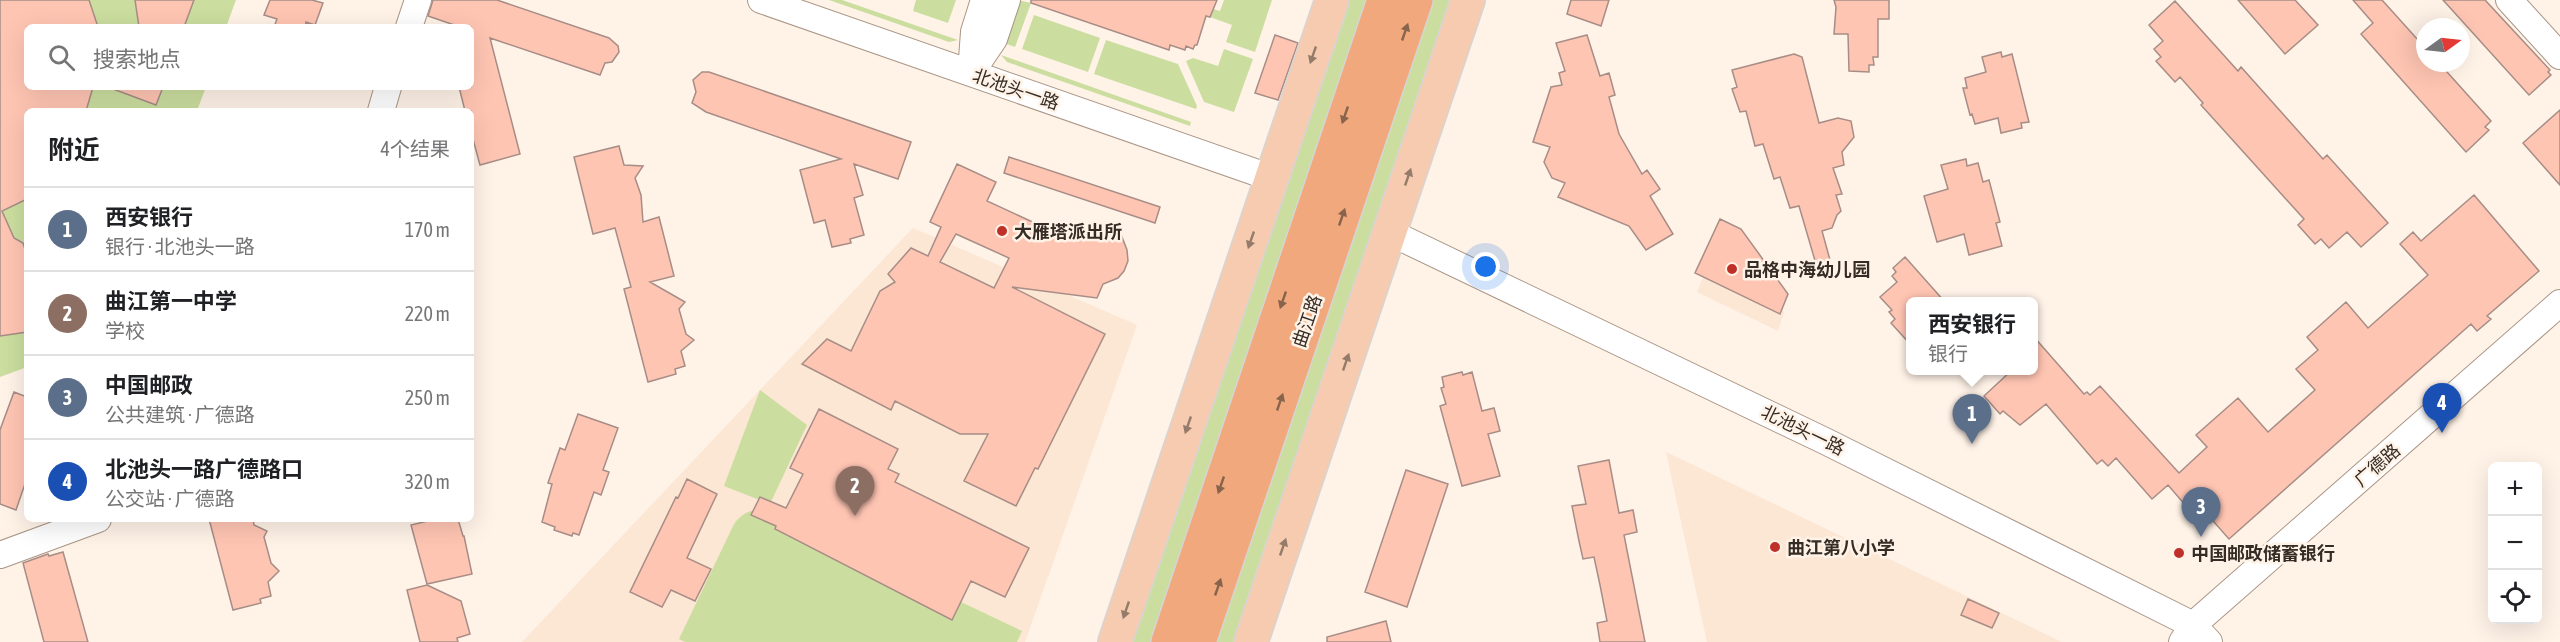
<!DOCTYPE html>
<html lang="zh">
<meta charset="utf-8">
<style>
:root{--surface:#fff;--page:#f6f6f6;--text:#202124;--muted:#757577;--line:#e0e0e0;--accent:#bf3128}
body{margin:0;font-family:"Asap Condensed","Noto Sans SC",sans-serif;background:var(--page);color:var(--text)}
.controls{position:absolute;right:18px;bottom:18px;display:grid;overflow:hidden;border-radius:9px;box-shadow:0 6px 24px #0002}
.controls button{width:54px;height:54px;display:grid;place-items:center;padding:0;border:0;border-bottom:2px solid var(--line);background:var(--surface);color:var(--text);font:30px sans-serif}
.compass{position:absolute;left:2416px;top:18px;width:54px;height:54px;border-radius:50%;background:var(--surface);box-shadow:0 6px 24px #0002;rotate:75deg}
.you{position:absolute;left:1486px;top:267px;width:21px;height:21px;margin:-15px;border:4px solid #fff;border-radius:50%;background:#1a73e8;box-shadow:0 0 0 9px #1a73e833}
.badge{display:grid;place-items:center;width:39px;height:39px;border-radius:50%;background:var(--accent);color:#fff;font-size:20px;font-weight:700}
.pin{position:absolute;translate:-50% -50px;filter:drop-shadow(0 2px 3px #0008)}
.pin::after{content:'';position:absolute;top:32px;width:21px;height:18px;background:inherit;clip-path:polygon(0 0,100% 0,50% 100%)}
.popup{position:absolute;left:1906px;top:297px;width:132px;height:78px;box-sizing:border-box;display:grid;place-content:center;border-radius:9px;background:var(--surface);filter:drop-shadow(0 2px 4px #0005);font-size:20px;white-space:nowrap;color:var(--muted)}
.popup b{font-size:22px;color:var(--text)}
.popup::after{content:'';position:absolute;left:50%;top:100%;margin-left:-12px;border:12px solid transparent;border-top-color:var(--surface)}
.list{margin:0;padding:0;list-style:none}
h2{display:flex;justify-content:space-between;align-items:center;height:78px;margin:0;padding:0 24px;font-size:26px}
h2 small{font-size:20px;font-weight:400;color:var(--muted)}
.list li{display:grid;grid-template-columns:39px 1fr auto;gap:18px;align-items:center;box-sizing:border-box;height:84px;padding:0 24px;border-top:2px solid var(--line)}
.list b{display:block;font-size:22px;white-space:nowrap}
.list p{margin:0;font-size:20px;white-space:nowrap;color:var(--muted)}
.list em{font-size:20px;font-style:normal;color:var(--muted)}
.icon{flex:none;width:33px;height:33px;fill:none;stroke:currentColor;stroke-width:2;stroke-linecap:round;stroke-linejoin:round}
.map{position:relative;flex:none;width:2560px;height:642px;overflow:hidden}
.search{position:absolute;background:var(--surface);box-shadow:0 6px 24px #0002;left:24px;top:24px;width:450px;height:66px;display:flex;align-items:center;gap:15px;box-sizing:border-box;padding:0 21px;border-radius:9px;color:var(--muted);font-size:22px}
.panel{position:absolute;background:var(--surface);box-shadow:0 6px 24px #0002;left:24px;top:108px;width:450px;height:414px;border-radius:9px}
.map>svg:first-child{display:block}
</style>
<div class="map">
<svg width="2560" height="642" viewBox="0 0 2560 642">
<rect width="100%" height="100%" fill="#fff2e7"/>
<path fill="#fce6d4" d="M913,228L1137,325L1025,642H522Z
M1721,235L1743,246L1784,312L1778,331L1697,292Z
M1666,452L2062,642H1707Z"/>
<path fill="#cbde9f" d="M0,0H236L226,27H27V87H206L198,108L201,111H27V367L0,377Z
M829,0H842L958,40L949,42Z
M916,0H956L948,23L913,11Z
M1018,0L1031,3L1015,47L1004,43Z
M1224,0H1272L1255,52L1226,42L1232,25L1210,17L1213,9L1220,11Z
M1344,0H1372L1156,642H1127Z
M1431,0H1453L1237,642H1214Z
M1034,15L1100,38L1088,72L1022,49Z
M1106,40L1178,64L1197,106L1196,109L1094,74Z
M1224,49L1253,59L1234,112L1204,102L1186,61L1193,58L1218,66Z
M1001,55L1191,122L1190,126L1007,62Z
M760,390L807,425L770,504L724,486Z
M765,509L1022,631L1017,642H685L679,639L734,524C742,513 750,510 765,509Z"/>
<path fill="#ffc5b3" stroke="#a78d86" stroke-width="1.5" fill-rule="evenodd" d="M0,0H89L98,27H27V87H93L86,111H27V199L2,211L14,238L23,243L27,255V332L0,336Z
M135,0H194L184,27H139Z
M270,0H312L323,3L315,25L306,22L305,27H274L277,19L264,15Z
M433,0H497L609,38L618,46L619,52L612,62L605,63L600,75L490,38L520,154L480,165L471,132V111H465L459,87H471V27H460L428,16Z
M1031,0H1217L1210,17L1206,16L1197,45H1195L1193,49L1186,46L1185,50L1170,45L1169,50L1031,3Z
M1571,0H1609L1601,26L1567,14Z
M1834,0H1889V19H1878V57H1873L1874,65H1869V72L1849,71L1848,34H1834L1836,7Z
M2238,0H2295L2318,25L2285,54Z
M2353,0H2382L2418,40L2425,33V63H2439L2491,121L2485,127L2489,130L2466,152L2361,34L2373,23Z
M2443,0H2485L2550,70L2548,72L2551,75L2529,95Z
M2175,1L2238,71L2241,67L2323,159L2327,155L2388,223L2361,247L2347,232L2329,248L2321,239L2315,244L2298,225L2304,219L2201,105L2203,103L2180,77L2175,82L2156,61L2161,57L2154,49L2163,41L2149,25Z
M1275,35L1298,43L1278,100L1255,93Z
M1587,35L1600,76L1609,73L1615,95L1609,97L1619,134L1642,174L1647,170L1660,189L1650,196L1673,234L1646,250L1629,226L1558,197L1565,183L1552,178L1544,162L1550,147L1533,142L1551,87L1562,85L1559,73L1565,71L1556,43Z
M2001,52L2002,57L2012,54L2029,122L2021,123L2022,128L2001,133L1998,118L1975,124L1972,114L1970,115L1963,88H1967L1965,78L1986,72L1982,57Z
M1794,54L1802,57L1819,123L1838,118L1851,121L1854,137L1842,152L1844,165L1833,168L1842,194L1836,195L1841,211L1837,215L1832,228L1822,231L1830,260L1816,264L1799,206L1790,208L1780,177L1774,179L1763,144L1755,146L1746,111L1740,112L1732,89L1737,87L1732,70Z
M702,72H709L911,142L898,179L854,164L863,195L854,198L864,235L850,239L851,243L832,247L825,220L814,223L800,170L841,159L706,112L692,103L696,92L693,80Z
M113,87H163L156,105L113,89Z
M2560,110V185L2523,143Z
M619,146L624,165L643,166L635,178L641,195L643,222L659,217L674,276L650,282L685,302L679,309L686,334L694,340L681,351L685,366L675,369L676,374L648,382L624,289L631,287L615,228L593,234L574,157Z
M1009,157L1160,207L1155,223L1004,173Z
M1966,159L1967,166L1978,163L1983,182L1989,180L2000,222L1996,223L2002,246L1969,255L1964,234L1937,242L1924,196L1948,189L1941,165Z
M957,164L996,182L987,201L1074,241L1089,231L1117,224L1127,250L1128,261L1124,271L1118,278L1103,284L1097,298L1012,287L1105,334L1038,469L1035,468L1016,506L964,481L988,434H960L895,401L891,410L802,364L827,339L851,351L880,291L895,282L888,274L911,248L928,256L941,227L930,222ZM956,234L1009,258L994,288L940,262Z
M2474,195L2539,271L2487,316L2491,319L2477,331L2471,324L2229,539L2207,514L2199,521L2168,485L2152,499L2116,458L2108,466L2102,460L2097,464L2046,404L2020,425L2003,411L2000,414L1984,396L2012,370H2034V337L2084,394L2087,392L2090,395L2100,386L2179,473L2207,447L2196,435L2238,398L2268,432L2315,390L2296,369L2318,350L2307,337L2346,302L2368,328L2428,275L2400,244L2413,232L2421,241Z
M1720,219L1741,229L1788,294L1780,314L1695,273Z
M1905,257L1945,302H1911V345L1891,323L1895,319L1889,312L1892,310L1880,297L1897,282L1892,276L1896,272L1893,268Z
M1462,372L1463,375L1472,372L1482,411L1494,408L1500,431L1488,434L1500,476L1462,486L1440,406L1446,404L1441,388L1444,387L1442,377Z
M14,392L27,397V478L16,510L0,504V430Z
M819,409L898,449L888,469L899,474L895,482L1029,548L1005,597L971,581L952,620L775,529L776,526L751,515L760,497L786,508L803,474L790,468Z
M578,414L618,428L603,470L609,472L601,495L594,492L579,535L573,533L572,536L554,530L555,527L542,522L552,484L548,483L560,448L565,450Z
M1609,460L1619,513L1633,510L1637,532L1624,535L1645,642H1600L1597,623L1607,621L1600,585L1594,557L1583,559L1579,541L1572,506L1586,504L1578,466Z
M1406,470L1448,484L1407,607L1365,592Z
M687,479L717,494L687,558L711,569L695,601L671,590L662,607L630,592L676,497L678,498Z
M209,519H253L254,525L267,531L264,537L271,563L279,571L268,582L271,596L260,599L261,603L233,610Z
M436,519H458L463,536H464L472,574L427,584L411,525Z
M63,552L88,642H44L23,563L48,554L49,556Z
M427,585L461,601L470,634L457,638L458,642H420L407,590Z
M1968,599L1999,613L1992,628L1961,615Z
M1386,621L1391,642H1327V637Z"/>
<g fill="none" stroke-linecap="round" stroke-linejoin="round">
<defs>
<path id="minor" d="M761,0L1272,178
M2509,0L2560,56
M409,27L418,0
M971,73L994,39L1007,0
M971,73L974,32L984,0
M381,111L388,87
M1389,232L1827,442L2193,625L2209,642
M0,555L98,519
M2182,642L2193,625L2560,303"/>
<path id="major" d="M1115,642L1332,0
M1251,642L1468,0"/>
<path id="highway" d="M1168,642L1384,0
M1199,642L1416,0"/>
</defs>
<use href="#minor" stroke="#aa9686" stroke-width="28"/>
<use href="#major" stroke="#d6d5d3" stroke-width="36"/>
<use href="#highway" stroke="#d6d5d3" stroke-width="36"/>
<use href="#minor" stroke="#fff" stroke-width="26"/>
<use href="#major" stroke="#f6cbb0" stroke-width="33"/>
<use href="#highway" stroke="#f0a87c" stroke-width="33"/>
</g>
<defs><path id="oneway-solid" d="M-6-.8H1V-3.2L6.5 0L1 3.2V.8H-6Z" transform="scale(1.5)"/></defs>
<g fill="#89644c">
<use href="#oneway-solid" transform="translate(1405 32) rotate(-71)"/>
<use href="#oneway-solid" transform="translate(1345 115) rotate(109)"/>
<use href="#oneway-solid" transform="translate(1342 217) rotate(-71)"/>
<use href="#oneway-solid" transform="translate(1283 300) rotate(109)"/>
<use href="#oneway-solid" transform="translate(1280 402) rotate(-71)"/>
<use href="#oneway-solid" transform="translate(1221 485) rotate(109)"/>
<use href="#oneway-solid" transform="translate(1218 587) rotate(-71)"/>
</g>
<g fill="#957c6a">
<use href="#oneway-solid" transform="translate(1313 55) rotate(109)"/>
<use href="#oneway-solid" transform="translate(1408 177) rotate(-71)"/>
<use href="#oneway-solid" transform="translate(1251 240) rotate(109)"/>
<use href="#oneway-solid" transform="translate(1346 362) rotate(-71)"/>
<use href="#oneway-solid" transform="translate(1188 425) rotate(109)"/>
<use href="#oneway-solid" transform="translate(1283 547) rotate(-71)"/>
<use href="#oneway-solid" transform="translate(1126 610) rotate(109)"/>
</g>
<g fill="#bf3128" stroke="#fff2e7" stroke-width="2">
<circle cx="1002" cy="231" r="6"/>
<circle cx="1732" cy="269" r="6"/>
<circle cx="1775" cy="547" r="6"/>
<circle cx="2179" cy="553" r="6"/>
</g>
<g text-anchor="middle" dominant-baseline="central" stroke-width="5" stroke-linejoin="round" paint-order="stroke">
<g font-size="18" fill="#342c25" stroke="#fff2e7">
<text transform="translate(1016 89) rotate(19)">北池头一路</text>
<text transform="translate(1307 321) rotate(-71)">曲江路</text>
<text transform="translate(1803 430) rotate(26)">北池头一路</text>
<text transform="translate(2377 465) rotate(-41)">广德路</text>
</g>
<g font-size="18" font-weight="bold" fill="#342c25" stroke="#fff2e7" text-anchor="start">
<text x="1014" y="231">大雁塔派出所</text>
<text x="1744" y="269">品格中海幼儿园</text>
<text x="1787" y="547">曲江第八小学</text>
<text x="2191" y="553">中国邮政储蓄银行</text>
</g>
</g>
</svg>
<div class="controls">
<button>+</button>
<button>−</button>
<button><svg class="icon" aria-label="locate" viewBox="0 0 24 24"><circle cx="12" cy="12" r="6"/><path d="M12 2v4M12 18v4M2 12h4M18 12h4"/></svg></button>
</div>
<svg class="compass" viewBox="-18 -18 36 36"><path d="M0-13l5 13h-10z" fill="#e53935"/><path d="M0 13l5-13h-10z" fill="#757577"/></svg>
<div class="you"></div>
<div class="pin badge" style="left:1972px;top:444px;background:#5c6f8a">1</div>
<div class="popup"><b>西安银行</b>银行</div>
<div class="pin badge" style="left:855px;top:516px;background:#8d6e63">2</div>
<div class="pin badge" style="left:2201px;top:537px;background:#5c6f8a">3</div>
<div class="pin badge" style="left:2442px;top:433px;background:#1a4fb4">4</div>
<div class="search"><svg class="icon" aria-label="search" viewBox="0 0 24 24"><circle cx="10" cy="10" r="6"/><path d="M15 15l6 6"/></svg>搜索地点</div>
<section class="panel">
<h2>附近<small>4个结果</small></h2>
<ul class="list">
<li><span class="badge" style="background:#5c6f8a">1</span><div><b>西安银行</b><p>银行 · 北池头一路</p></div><em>170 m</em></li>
<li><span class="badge" style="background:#8d6e63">2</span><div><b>曲江第一中学</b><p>学校</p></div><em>220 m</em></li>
<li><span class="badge" style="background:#5c6f8a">3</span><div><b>中国邮政</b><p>公共建筑 · 广德路</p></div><em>250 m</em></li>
<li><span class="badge" style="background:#1a4fb4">4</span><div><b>北池头一路广德路口</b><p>公交站 · 广德路</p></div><em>320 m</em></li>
</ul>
</section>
</div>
